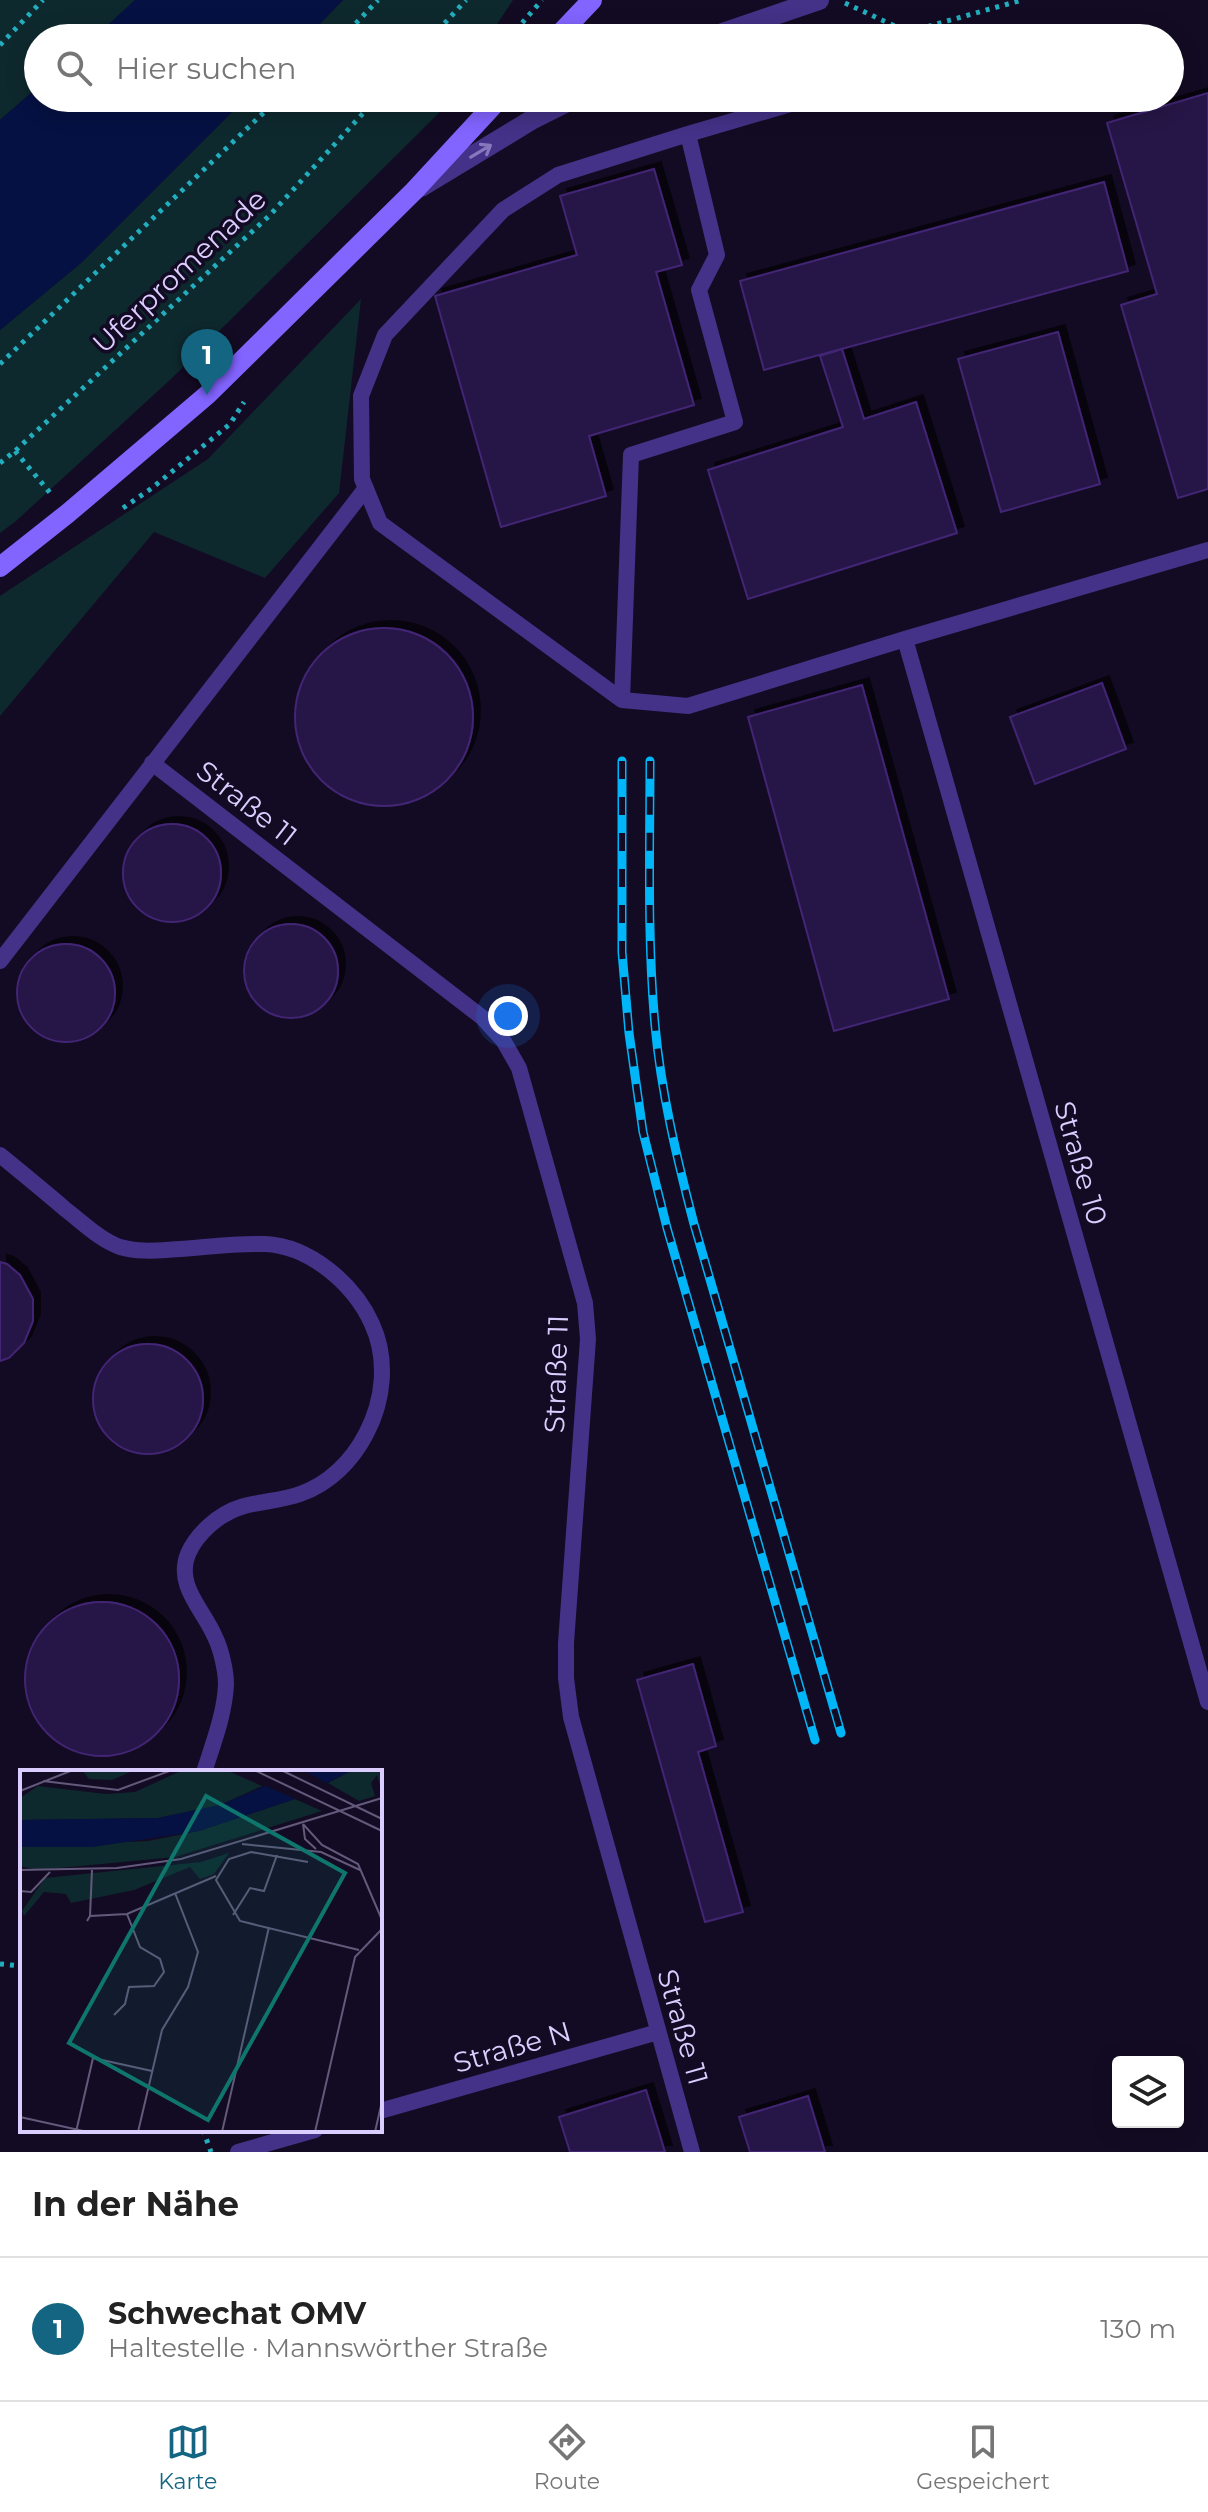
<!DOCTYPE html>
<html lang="de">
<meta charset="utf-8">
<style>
:root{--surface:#fff;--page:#f6f6f6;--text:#222;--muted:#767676;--line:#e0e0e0;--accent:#136582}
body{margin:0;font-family:Montserrat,sans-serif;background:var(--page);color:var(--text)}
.controls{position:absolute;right:24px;bottom:24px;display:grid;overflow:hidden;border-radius:8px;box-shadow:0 4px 20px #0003}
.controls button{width:72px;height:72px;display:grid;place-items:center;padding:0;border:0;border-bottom:2px solid var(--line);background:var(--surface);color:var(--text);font:40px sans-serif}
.you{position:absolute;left:508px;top:1016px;width:28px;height:28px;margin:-20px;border:6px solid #fff;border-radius:50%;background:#1a73e8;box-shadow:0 0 0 12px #1a73e833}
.badge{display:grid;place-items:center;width:52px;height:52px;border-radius:50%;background:var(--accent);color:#fff;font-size:26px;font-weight:700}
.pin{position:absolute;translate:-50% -66px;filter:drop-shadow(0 2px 4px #0008)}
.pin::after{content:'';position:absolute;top:42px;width:28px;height:24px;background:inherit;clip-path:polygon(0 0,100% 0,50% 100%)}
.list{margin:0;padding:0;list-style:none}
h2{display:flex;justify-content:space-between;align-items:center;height:104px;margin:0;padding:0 32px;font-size:34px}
h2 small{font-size:26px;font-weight:400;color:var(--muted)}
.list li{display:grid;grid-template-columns:52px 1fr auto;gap:24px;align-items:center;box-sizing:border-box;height:144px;padding:0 32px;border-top:2px solid var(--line)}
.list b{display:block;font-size:30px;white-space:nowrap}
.list p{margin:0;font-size:26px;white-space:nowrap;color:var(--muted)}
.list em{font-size:26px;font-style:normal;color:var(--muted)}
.icon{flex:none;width:44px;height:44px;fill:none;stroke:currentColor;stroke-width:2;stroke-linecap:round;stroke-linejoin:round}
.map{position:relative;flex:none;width:1208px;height:2152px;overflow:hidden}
.search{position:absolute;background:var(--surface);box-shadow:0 4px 20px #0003;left:24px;right:24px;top:24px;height:88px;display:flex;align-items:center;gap:20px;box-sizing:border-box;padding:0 28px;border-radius:44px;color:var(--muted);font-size:30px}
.sheet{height:248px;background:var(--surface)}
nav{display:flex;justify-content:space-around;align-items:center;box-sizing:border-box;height:112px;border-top:2px solid var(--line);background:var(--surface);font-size:22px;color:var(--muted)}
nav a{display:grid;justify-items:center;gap:4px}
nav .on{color:var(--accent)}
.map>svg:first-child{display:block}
</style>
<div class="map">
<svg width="1208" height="2152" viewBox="0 0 1208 2152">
<defs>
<filter id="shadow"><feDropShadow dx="7" dy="-7" stdDeviation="0" flood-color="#0009"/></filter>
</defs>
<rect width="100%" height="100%" fill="#130b23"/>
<path fill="#0e292e" d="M0,0H135L94,38H38V87L0,120Z
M343,0H513L488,38H306Z
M246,98H454L171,379L16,521L0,533V330L81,263Z
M361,299L339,493L265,578L154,532L0,716V596L208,459Z"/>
<path fill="#051143" d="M135,0H343L306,38H94Z
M38,87V98H246L81,263L0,330V120Z"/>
<path fill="#271646" stroke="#422574" stroke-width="2" filter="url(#shadow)" d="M1208,93V489L1178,498L1121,305L1157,294L1107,123Z
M654,169L682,265L656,272L694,405L589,436L606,496L501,527L435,296L577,255L560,196Z
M1104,182L1128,271L764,370L740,281Z
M1058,332L1100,484L1001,512L958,359Z
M842,349L864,419L916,402L957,533L748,599L708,470L843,427L820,356Z
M295 717a89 89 0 1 1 178 0a89 89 0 1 1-178 0Z
M1102,683L1126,749L1035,784L1010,717Z
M862,685L949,999L834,1031L748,717Z
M123 873a49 49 0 1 1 98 0a49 49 0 1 1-98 0Z
M244 971a47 47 0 1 1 94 0a47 47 0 1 1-94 0Z
M17 993a49 49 0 1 1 98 0a49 49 0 1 1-98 0Z
M0,1262L7,1264L20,1275L33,1299V1321L24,1343L9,1358L0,1361Z
M93 1399a55 55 0 1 1 110 0a55 55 0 1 1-110 0Z
M25 1679a77 77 0 1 1 154 0a77 77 0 1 1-154 0Z
M693,1664L716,1746L698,1752L743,1912L705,1922L637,1680Z
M646,2090L665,2152H570L559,2117Z
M808,2096L825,2152H750L739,2117Z"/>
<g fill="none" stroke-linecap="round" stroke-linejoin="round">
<path stroke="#22aebe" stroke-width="5" stroke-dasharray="4 6" stroke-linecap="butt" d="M845,3L908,32L1022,0
M342,38L378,0
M431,38L466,0
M509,38L542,0
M0,45L43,0
M0,364L279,98
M15,451L51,494
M0,463L15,451L270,215L377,98
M123,508L152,488L230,424L244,402
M0,1964L22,1966
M203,2130L211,2152"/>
<path stroke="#433287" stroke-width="16" d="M811,98L688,134L558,175L503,210L385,335L361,396L362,479L380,523L622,700L688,706L905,639L1208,550
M905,639L1208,1702
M622,700L631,455L735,422L699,290L717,255L688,134
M152,763L483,1018L503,1040L519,1068L585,1303L588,1339L566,1643V1678L571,1717L692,2152
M0,961L366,488
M0,1155C22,1173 44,1191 65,1209C82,1222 100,1240 120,1247C140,1253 160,1250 180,1249C208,1247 237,1243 265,1244C310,1246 354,1284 372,1324C388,1359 384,1400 366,1434C352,1461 329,1484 300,1494C281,1501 260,1501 241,1507C219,1514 197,1533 188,1554C175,1586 204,1610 215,1637C221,1649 226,1671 226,1684C225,1713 213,1744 204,1772
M380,2111L658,2032
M238,2152L315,2130"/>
<path stroke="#433287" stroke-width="20" d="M708,38L819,0
M421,187L533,119L575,98"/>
<path stroke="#8264ff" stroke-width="20" d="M556,38L592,0
M0,567L67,514L207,395L414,191L500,98"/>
<defs>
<path id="rail" d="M622,761V952L629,1033L643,1132L667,1228L815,1740
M650,761C650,848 647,938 655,1025C661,1092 677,1159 694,1224L841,1733"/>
</defs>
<use href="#rail" stroke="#00b6f8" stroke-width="9"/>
<use href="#rail" stroke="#130b23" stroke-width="6" stroke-dasharray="18" stroke-linecap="butt"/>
</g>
<defs><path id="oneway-shaft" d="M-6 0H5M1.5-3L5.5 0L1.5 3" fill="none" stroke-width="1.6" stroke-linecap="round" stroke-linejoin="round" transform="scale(2)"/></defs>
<use stroke="#8778bd" href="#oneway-shaft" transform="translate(481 151) rotate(-31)"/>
<g text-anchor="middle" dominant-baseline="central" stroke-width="7" stroke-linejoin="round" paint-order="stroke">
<g font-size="28" fill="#dbcdff" stroke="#130b23">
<text transform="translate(179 271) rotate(-43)">Uferpromenade</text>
<text transform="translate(247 803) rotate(38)">Straße 11</text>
<text transform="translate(1081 1163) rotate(74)">Straße 10</text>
<text transform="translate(556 1374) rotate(-88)">Straße 11</text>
<text transform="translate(683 2027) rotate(74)">Straße 11</text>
<text transform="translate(512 2047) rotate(-16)">Straße N</text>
</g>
</g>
<g transform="translate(20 1770)">
<rect width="362" height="362" fill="#130b23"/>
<path d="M62,0H115L92,10L69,9ZM163,0H206L242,16L200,35L138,48L0,50V28L18,16L86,24L115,22ZM333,0H362V21L357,5L351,13L355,26L339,31L308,13ZM275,29L302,41L155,87L18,100L0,96V77L128,71L179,61ZM209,83L194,104L180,109L170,97L114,120L51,133L46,124L24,122L4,146L2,141L25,108L181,92Z" fill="#0e292e"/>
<path d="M284,0H333L275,29L179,61L73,77H0V50L138,48L200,35Z" fill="#051143"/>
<path d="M272,0H283L312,16L280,31L239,13Z" fill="#130b23"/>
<path fill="none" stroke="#63597b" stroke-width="2" d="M234,0L362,61M261,0L362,49M23,11L98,20L152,0M0,21L53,0M283,54L302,75L338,94L362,150M283,54L285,69L296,79M222,74L301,82L340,100M288,92L231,82L209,89L196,110L220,151L339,180M0,100L97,98L161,89L362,28M0,121L11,122L30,102M213,145L230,118L244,121L257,85M70,146L72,100M67,151L70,146L107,144L196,106M94,245L105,234L109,217L134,216L144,202L140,189L120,177L107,144M0,347L68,362M56,362L73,288L132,301M118,362L142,260L168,217L178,182L155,123M202,362L249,157M295,362L335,187L362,159M355,362L362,331"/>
<path fill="#0f766e" fill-opacity="0.15" stroke="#0f766e" stroke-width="4" d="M186,26L325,103L188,350L49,273Z"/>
<rect width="362" height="362" fill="none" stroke="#dbcdff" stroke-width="4"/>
</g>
</svg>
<div class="controls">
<button><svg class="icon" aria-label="layers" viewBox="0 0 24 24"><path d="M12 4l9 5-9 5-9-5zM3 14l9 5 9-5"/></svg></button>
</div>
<div class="you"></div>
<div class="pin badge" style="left:207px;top:395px">1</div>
<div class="search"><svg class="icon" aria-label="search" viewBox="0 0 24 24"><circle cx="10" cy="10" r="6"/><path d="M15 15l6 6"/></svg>Hier suchen</div>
</div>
<section class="sheet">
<h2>In der Nähe<small></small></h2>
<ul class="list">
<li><span class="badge">1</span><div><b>Schwechat OMV</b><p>Haltestelle · Mannswörther Straße</p></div><em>130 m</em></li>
</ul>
</section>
<nav>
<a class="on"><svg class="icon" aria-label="map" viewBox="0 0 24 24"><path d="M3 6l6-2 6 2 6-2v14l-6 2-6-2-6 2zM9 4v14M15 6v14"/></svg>Karte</a>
<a><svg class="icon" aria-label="directions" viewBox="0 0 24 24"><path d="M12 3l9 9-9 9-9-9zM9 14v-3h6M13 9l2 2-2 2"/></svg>Route</a>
<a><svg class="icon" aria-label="saved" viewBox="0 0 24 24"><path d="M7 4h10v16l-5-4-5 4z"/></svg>Gespeichert</a>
</nav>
